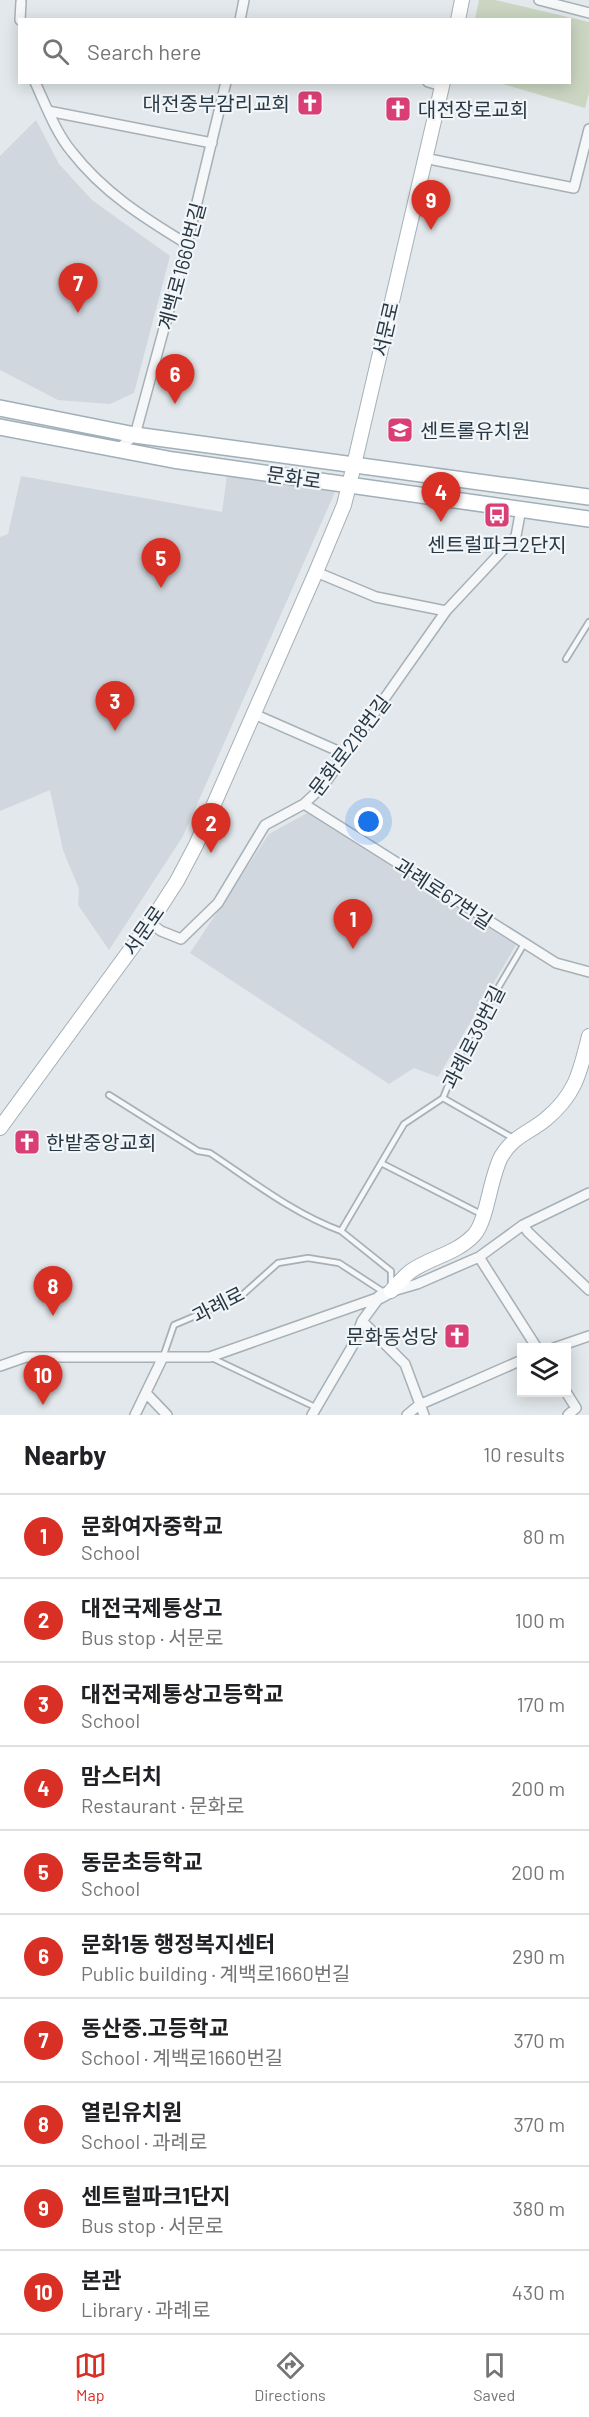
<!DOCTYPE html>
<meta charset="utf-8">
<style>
:root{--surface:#fff;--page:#f2f2f2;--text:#202124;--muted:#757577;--line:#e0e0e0;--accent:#d93025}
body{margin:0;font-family:Barlow,"Noto Sans KR",sans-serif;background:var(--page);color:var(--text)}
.controls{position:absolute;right:18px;bottom:18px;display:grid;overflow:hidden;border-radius:0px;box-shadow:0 3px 15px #0003}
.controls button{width:54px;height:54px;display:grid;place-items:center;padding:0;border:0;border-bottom:2px solid var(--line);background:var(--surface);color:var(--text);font:30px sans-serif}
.you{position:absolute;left:369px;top:822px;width:21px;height:21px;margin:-15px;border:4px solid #fff;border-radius:50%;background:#1a73e8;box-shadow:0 0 0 9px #1a73e833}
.badge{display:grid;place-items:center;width:39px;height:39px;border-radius:50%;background:var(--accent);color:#fff;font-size:20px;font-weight:700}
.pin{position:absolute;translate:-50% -50px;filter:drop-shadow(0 2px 3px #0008)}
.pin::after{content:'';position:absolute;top:32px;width:21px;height:18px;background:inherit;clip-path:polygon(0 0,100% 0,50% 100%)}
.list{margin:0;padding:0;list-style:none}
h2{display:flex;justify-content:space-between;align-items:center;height:78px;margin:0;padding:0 24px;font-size:26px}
h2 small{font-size:20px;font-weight:400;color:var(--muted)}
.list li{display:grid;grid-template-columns:39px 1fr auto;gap:18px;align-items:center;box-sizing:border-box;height:84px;padding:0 24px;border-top:2px solid var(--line)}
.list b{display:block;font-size:22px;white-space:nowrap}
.list p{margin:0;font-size:20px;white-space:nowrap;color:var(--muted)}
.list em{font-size:20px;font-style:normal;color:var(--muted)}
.icon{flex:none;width:33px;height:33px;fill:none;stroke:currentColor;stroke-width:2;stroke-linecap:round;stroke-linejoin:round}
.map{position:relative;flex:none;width:589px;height:1415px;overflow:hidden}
.search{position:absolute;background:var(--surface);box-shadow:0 3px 15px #0003;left:18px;right:18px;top:18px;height:66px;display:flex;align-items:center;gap:15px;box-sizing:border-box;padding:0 21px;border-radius:0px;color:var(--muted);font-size:22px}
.sheet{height:918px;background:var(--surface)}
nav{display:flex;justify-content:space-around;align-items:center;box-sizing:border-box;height:84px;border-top:2px solid var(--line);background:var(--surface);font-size:16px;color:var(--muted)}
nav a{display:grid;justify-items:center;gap:3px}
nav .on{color:var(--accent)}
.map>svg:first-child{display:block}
</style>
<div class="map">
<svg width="589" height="1415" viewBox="0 0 589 1415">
<rect width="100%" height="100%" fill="#e2e8eb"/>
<path fill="#d0d7de" d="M36,120L59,164L92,200L170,256L134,393L110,404L58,400L0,370V156Z
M227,475L335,492L183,836L109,950L78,905L79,889L63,850L50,790L0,811V537L8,534L21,476L222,512Z
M307,813L516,945L438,1077L414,1068L389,1084L190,953L269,834Z"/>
<path fill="#cbd6c2" d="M479,0H495L589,22V93L585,108L499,83L570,82V20L475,19Z"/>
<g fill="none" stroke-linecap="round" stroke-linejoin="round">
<defs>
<path id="service" d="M566,659L589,622
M109,1095L198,1151L210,1153C252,1181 294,1214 341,1231
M443,1098L513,1138
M381,1163L483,1215
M391,1285V1271L341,1231L404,1124L443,1098L465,1044L524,944
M163,1357L174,1325L240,1297L278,1263L308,1258L339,1263L385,1293
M212,1358L315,1407"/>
<path id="minor" d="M539,0L589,13
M20,20L21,2
M240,20L244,0
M35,82C46,106 56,133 72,152C103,192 144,218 187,244
M428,82L442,86
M48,111L212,143
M424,158L574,188L589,129
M117,450L135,435L187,244L226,82
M316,572L376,597L446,611
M254,714L345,754
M304,804L556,963L589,972
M150,923L161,931L181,939L218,903L265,825L304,804L323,786L446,611L516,536L521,509
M523,1225L528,1232L589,1290
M479,1257L537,1348
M393,1291L417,1284L479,1257L523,1225L589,1193
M362,1321L405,1364L424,1415
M554,1348L589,1336
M0,1366L26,1357H210L380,1297
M566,1392L576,1408L568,1415
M146,1393L167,1415
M135,1415L163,1357
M312,1415L353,1345L362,1321L379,1298
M407,1415L419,1405L522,1360"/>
<path id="tertiary" d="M380,1297L391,1291"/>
<path id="secondary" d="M458,20L462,0
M0,1128L150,923L177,881L196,845L316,572L344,505L354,465L443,82
M391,1291C397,1285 404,1276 411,1271C431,1257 456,1254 474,1235C487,1221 490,1178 501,1157C513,1136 529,1133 546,1119C576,1094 580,1072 589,1036"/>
<path id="primary" d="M0,408L135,435L589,497
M0,427L173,460L589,519"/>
</defs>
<use href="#service" stroke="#a6b0b6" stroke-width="8"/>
<use href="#minor" stroke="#a6b0b6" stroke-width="12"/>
<use href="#tertiary" stroke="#a6b0b6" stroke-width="15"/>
<use href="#secondary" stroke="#a6b0b6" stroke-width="16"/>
<use href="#primary" stroke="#a0afb8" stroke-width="18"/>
<use href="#service" stroke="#f5f7f9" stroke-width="4.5"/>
<use href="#minor" stroke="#f5f7f9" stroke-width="9"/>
<use href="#tertiary" stroke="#f5f7f9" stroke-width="12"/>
<use href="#secondary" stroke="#fff" stroke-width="14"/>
<use href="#primary" stroke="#fff" stroke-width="15"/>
</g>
<defs>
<symbol id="church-square" viewBox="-11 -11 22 22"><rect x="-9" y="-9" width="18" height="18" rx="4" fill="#d93e75" stroke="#f2f6f8"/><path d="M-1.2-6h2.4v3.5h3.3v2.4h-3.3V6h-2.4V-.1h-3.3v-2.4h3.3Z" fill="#fff"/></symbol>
<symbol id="school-square" viewBox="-11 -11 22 22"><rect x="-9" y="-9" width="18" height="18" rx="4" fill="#d93e75" stroke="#f2f6f8"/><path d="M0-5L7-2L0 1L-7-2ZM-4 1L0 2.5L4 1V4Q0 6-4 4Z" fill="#fff"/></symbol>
<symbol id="bus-square" viewBox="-11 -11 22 22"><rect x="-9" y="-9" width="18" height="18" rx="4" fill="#d93e75" stroke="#f2f6f8"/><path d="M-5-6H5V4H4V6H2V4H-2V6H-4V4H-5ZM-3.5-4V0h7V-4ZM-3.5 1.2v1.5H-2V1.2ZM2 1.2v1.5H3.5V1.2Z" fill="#fff"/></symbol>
</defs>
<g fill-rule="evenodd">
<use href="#church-square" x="295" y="88" width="30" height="30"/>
<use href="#church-square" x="383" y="94" width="30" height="30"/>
<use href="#school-square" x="385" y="415" width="30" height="30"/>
<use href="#bus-square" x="482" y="500" width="30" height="30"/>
<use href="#church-square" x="12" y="1127" width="30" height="30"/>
<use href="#church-square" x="442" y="1321" width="30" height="30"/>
</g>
<g text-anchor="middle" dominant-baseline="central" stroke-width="4.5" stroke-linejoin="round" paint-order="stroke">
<g font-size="20" fill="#283945" stroke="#f2f6f8" text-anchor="start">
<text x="290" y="103" text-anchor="end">대전중부감리교회</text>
<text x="418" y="109">대전장로교회</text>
<text x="420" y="430">센트롤유치원</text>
<text x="497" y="544" text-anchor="middle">센트럴파크2단지</text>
<text x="46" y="1142">한밭중앙교회</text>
<text x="438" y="1336" text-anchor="end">문화동성당</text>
</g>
<g font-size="20" fill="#283945" stroke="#f2f6f8">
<text transform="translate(181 266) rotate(-75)">계백로1660번길</text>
<text transform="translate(385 329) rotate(-77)">서문로</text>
<text transform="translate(294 477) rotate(8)">문화로</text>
<text transform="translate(349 745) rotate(-53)">문화로218번길</text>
<text transform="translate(444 893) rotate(33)">과례로67번길</text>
<text transform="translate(143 930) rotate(-55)">서문로</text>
<text transform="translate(473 1037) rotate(-63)">과례로39번길</text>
<text transform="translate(218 1304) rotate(-27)">과례로</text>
</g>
</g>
</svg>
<div class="controls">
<button><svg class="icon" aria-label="layers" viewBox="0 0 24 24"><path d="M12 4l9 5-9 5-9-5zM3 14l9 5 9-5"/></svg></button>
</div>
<div class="you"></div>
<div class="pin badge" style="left:353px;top:949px">1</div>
<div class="pin badge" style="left:211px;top:853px">2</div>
<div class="pin badge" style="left:115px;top:731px">3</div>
<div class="pin badge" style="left:441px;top:522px">4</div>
<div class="pin badge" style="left:161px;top:588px">5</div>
<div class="pin badge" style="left:175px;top:404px">6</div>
<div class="pin badge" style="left:78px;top:313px">7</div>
<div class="pin badge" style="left:53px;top:1316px">8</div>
<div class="pin badge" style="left:431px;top:230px">9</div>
<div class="pin badge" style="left:43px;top:1405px">10</div>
<div class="search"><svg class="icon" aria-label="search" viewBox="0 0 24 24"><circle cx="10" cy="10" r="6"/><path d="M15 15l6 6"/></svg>Search here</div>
</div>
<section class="sheet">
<h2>Nearby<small>10 results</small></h2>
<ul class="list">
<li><span class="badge">1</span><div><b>문화여자중학교</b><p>School</p></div><em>80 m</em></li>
<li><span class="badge">2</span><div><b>대전국제통상고</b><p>Bus stop · 서문로</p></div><em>100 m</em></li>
<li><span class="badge">3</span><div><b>대전국제통상고등학교</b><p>School</p></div><em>170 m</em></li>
<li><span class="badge">4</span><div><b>맘스터치</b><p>Restaurant · 문화로</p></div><em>200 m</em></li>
<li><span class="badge">5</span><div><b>동문초등학교</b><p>School</p></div><em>200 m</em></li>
<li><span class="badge">6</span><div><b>문화1동 행정복지센터</b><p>Public building · 계백로1660번길</p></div><em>290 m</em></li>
<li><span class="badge">7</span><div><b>동산중.고등학교</b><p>School · 계백로1660번길</p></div><em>370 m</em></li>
<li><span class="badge">8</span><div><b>열린유치원</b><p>School · 과례로</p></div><em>370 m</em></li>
<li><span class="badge">9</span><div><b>센트럴파크1단지</b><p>Bus stop · 서문로</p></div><em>380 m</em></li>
<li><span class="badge">10</span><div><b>본관</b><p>Library · 과례로</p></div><em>430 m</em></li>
</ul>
</section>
<nav>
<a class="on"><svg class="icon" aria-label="map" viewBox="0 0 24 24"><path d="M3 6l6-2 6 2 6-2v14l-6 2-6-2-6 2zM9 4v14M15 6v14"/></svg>Map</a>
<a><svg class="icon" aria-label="directions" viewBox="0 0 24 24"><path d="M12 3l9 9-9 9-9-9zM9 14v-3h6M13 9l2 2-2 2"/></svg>Directions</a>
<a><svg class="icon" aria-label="saved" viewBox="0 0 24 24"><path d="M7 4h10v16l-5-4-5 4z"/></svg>Saved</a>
</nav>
